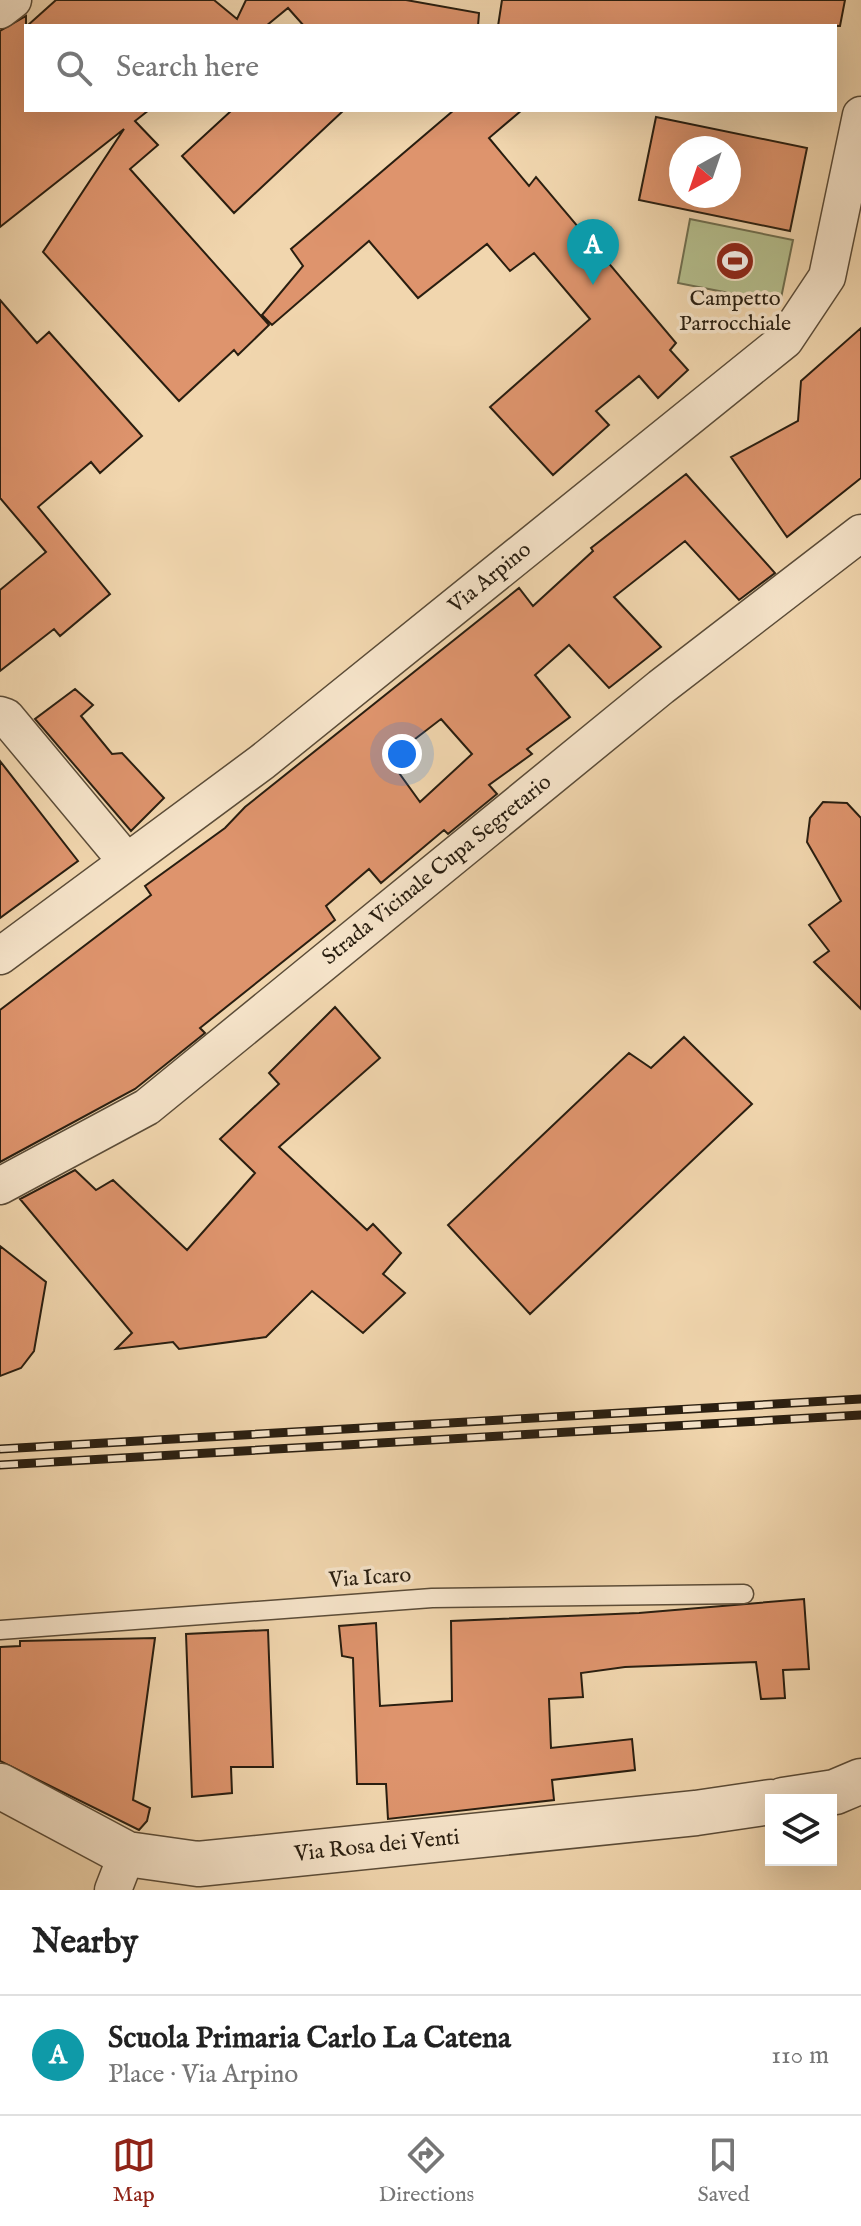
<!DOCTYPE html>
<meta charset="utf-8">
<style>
:root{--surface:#fff;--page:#f6f6f6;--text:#222;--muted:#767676;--line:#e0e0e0;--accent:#8f2418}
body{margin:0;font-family:"IM FELL English",serif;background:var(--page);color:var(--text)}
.controls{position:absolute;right:24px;bottom:24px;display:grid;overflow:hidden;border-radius:0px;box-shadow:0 8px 32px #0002}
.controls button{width:72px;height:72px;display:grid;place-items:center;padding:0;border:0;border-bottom:2px solid var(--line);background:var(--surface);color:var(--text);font:40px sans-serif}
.compass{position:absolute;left:669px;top:136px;width:72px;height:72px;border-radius:50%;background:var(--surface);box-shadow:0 8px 32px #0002;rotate:220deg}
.you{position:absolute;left:402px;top:754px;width:28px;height:28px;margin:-20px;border:6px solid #fff;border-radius:50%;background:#1a73e8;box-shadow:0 0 0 12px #1a73e833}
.badge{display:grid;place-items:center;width:52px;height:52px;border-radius:50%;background:var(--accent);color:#fff;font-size:26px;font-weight:700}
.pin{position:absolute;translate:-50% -66px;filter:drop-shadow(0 2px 4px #0008)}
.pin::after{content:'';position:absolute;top:42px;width:28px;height:24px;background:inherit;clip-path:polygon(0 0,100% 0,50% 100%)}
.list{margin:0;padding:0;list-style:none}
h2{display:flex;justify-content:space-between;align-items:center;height:104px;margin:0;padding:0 32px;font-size:34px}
h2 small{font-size:26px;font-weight:400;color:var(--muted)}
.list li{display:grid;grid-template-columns:52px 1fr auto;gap:24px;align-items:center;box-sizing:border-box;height:120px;padding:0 32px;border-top:2px solid var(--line)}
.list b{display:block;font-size:30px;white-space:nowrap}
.list p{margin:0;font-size:26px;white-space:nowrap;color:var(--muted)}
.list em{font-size:26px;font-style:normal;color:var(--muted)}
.icon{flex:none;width:44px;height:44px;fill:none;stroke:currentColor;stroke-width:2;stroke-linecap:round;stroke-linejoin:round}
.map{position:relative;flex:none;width:861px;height:1890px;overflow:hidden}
.search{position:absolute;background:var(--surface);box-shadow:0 8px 32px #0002;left:24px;right:24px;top:24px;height:88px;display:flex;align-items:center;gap:20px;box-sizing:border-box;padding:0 28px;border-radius:0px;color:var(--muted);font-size:30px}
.sheet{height:224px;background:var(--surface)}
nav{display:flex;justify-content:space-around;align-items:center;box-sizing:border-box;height:112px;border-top:2px solid var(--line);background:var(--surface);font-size:22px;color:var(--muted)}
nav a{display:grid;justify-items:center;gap:4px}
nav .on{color:var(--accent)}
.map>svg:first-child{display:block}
</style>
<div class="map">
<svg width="861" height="1890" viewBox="0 0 861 1890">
<rect width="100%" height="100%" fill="#f1d6ae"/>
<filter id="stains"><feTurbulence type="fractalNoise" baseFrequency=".0025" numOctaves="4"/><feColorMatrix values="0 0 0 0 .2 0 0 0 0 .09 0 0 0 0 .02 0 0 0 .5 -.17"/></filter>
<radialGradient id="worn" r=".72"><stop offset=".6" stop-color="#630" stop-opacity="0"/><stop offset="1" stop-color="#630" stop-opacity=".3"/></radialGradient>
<path fill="#b5bf8e" stroke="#6f6e4f" stroke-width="2" d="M690,219L793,240L780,303L678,283Z"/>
<path fill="#de946d" stroke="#291e10" stroke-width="2" fill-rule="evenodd" d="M56,0H214L237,19L246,0H406L479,13L478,26H304L288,8L266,26H27Z
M502,0H845L840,26H498Z
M26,16V110H149L135,121L158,145L130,169L269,325L238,355L234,350L179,401L43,252L124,129L0,227V31Z
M232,110H344L234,213L182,156Z
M454,110H522L489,138L529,186L536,177L676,343L670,350L688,370L658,398L639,376L596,411L609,425L553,475L490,407L590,319L534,253L510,271L487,244L418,298L369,241L272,325L262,315L303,266L291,249Z
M656,117L807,148L790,231L639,200ZM681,148H729V196H681Z
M0,300L37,343L49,332L142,436L100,473L91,462L38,507L110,594L60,636L54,629L0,671V590L46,552L0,498Z
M861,328V478L787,537L731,457L798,421L801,381Z
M686,474L775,573L739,600L685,541L614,597L661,647L609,688L569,645L535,675L570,717L527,749L532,754L489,785L497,794L448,834L444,830L381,883L369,869L326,906L335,920L200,1028L205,1033L135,1089L0,1162V1010L151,895L145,886L225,828L245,807L519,588L533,606L593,551L591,548ZM441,719L472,754L420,802L389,759Z
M75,689L93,705L81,716L112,754L122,753L164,798L131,831L35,719Z
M0,761L78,861L0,918Z
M823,802L847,803L861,818V1009L814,962L829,951L809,925L841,901L807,842L810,818Z
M335,1007L380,1058L279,1147L367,1230L373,1224L401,1253L383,1274L405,1293L363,1333L312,1291L266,1337L179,1349L173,1342L116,1349L132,1333L20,1199L75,1170L96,1190L113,1180L187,1250L255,1173L220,1139L279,1084L269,1073Z
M684,1037L752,1104L530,1314L448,1225L629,1053L651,1068Z
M0,1246L46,1282L34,1351L21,1368L0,1376Z
M804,1599L809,1669L783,1670L785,1698L761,1699L756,1662L625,1667L581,1673L583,1697L549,1699L551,1748L632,1739L635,1770L552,1780L554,1800L388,1819L386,1784H357L353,1658L342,1656L339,1626L376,1623L380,1706L452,1701L451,1621L639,1613Z
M268,1630L273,1767H231L232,1793L192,1797L186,1634Z
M155,1638L133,1800L150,1808L147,1821L139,1830L0,1761V1647L20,1646V1641Z"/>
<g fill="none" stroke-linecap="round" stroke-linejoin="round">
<defs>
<path id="service" d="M0,1630L432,1598L744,1594"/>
<path id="minor" d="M0,10L13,0
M0,715L6,717L127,862
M0,956L262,762L785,340L827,277L861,115
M0,1186L147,1107L661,687L861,533
M113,1890L127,1854"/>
<path id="tertiary" d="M0,1786L127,1854L198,1864L696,1813L771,1802
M783,1800L835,1792L861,1781"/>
</defs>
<use href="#service" stroke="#5b4c38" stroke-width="21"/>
<use href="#minor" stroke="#5b4c38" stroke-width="39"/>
<use href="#tertiary" stroke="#5b4c38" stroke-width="47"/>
<use href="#service" stroke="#f6e4ca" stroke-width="18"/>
<use href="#minor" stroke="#f6e4ca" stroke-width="36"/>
<use href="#tertiary" stroke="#f6e4ca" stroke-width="44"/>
<defs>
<path id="rail" d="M0,1449L861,1399
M0,1465L861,1415"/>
</defs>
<use href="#rail" stroke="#291e10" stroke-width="9"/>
<use href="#rail" stroke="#f6e4ca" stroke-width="6" stroke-dasharray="18" stroke-linecap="butt"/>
</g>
<defs>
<symbol id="stadium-disc" viewBox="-11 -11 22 22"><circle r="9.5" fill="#8f2418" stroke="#f6e4ca"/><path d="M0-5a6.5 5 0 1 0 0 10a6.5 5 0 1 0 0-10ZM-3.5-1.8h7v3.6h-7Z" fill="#fff"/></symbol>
</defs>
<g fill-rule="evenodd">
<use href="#stadium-disc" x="713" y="239" width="44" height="44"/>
</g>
<g text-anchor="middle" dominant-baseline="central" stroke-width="7" stroke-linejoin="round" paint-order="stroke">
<g font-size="22" fill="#291e10" stroke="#f6e4ca">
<text x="735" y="299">Campetto<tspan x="735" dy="25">Parrocchiale</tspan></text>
</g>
<g font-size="22" fill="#291e10" stroke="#f6e4ca">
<text transform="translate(490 578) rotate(-39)">Via Arpino</text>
<text transform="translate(437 870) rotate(-39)">Strada Vicinale Cupa Segretario</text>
<text transform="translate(370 1578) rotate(-4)">Via Icaro</text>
<text transform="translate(377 1846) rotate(-6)">Via Rosa dei Venti</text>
</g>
</g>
<rect width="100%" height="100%" filter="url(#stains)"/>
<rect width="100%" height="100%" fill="url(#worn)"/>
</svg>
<div class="controls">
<button><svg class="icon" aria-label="layers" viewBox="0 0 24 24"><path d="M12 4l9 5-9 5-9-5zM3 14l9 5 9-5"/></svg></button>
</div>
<svg class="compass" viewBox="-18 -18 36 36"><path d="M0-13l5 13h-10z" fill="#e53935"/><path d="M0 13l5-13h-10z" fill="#767676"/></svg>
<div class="you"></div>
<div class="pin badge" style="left:593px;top:285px;background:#0f9aa8">A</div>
<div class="search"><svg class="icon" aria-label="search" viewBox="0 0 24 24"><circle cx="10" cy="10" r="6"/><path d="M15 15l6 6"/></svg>Search here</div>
</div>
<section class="sheet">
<h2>Nearby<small></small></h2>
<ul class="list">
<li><span class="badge" style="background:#0f9aa8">A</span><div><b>Scuola Primaria Carlo La Catena</b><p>Place · Via Arpino</p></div><em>110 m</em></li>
</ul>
</section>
<nav>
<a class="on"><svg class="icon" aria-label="map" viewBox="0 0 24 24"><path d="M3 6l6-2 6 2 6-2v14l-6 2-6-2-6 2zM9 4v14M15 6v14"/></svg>Map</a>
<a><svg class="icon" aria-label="directions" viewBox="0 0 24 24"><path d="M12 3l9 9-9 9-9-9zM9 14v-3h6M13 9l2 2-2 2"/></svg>Directions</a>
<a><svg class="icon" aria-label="saved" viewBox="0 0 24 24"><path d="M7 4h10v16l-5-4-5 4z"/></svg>Saved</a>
</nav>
